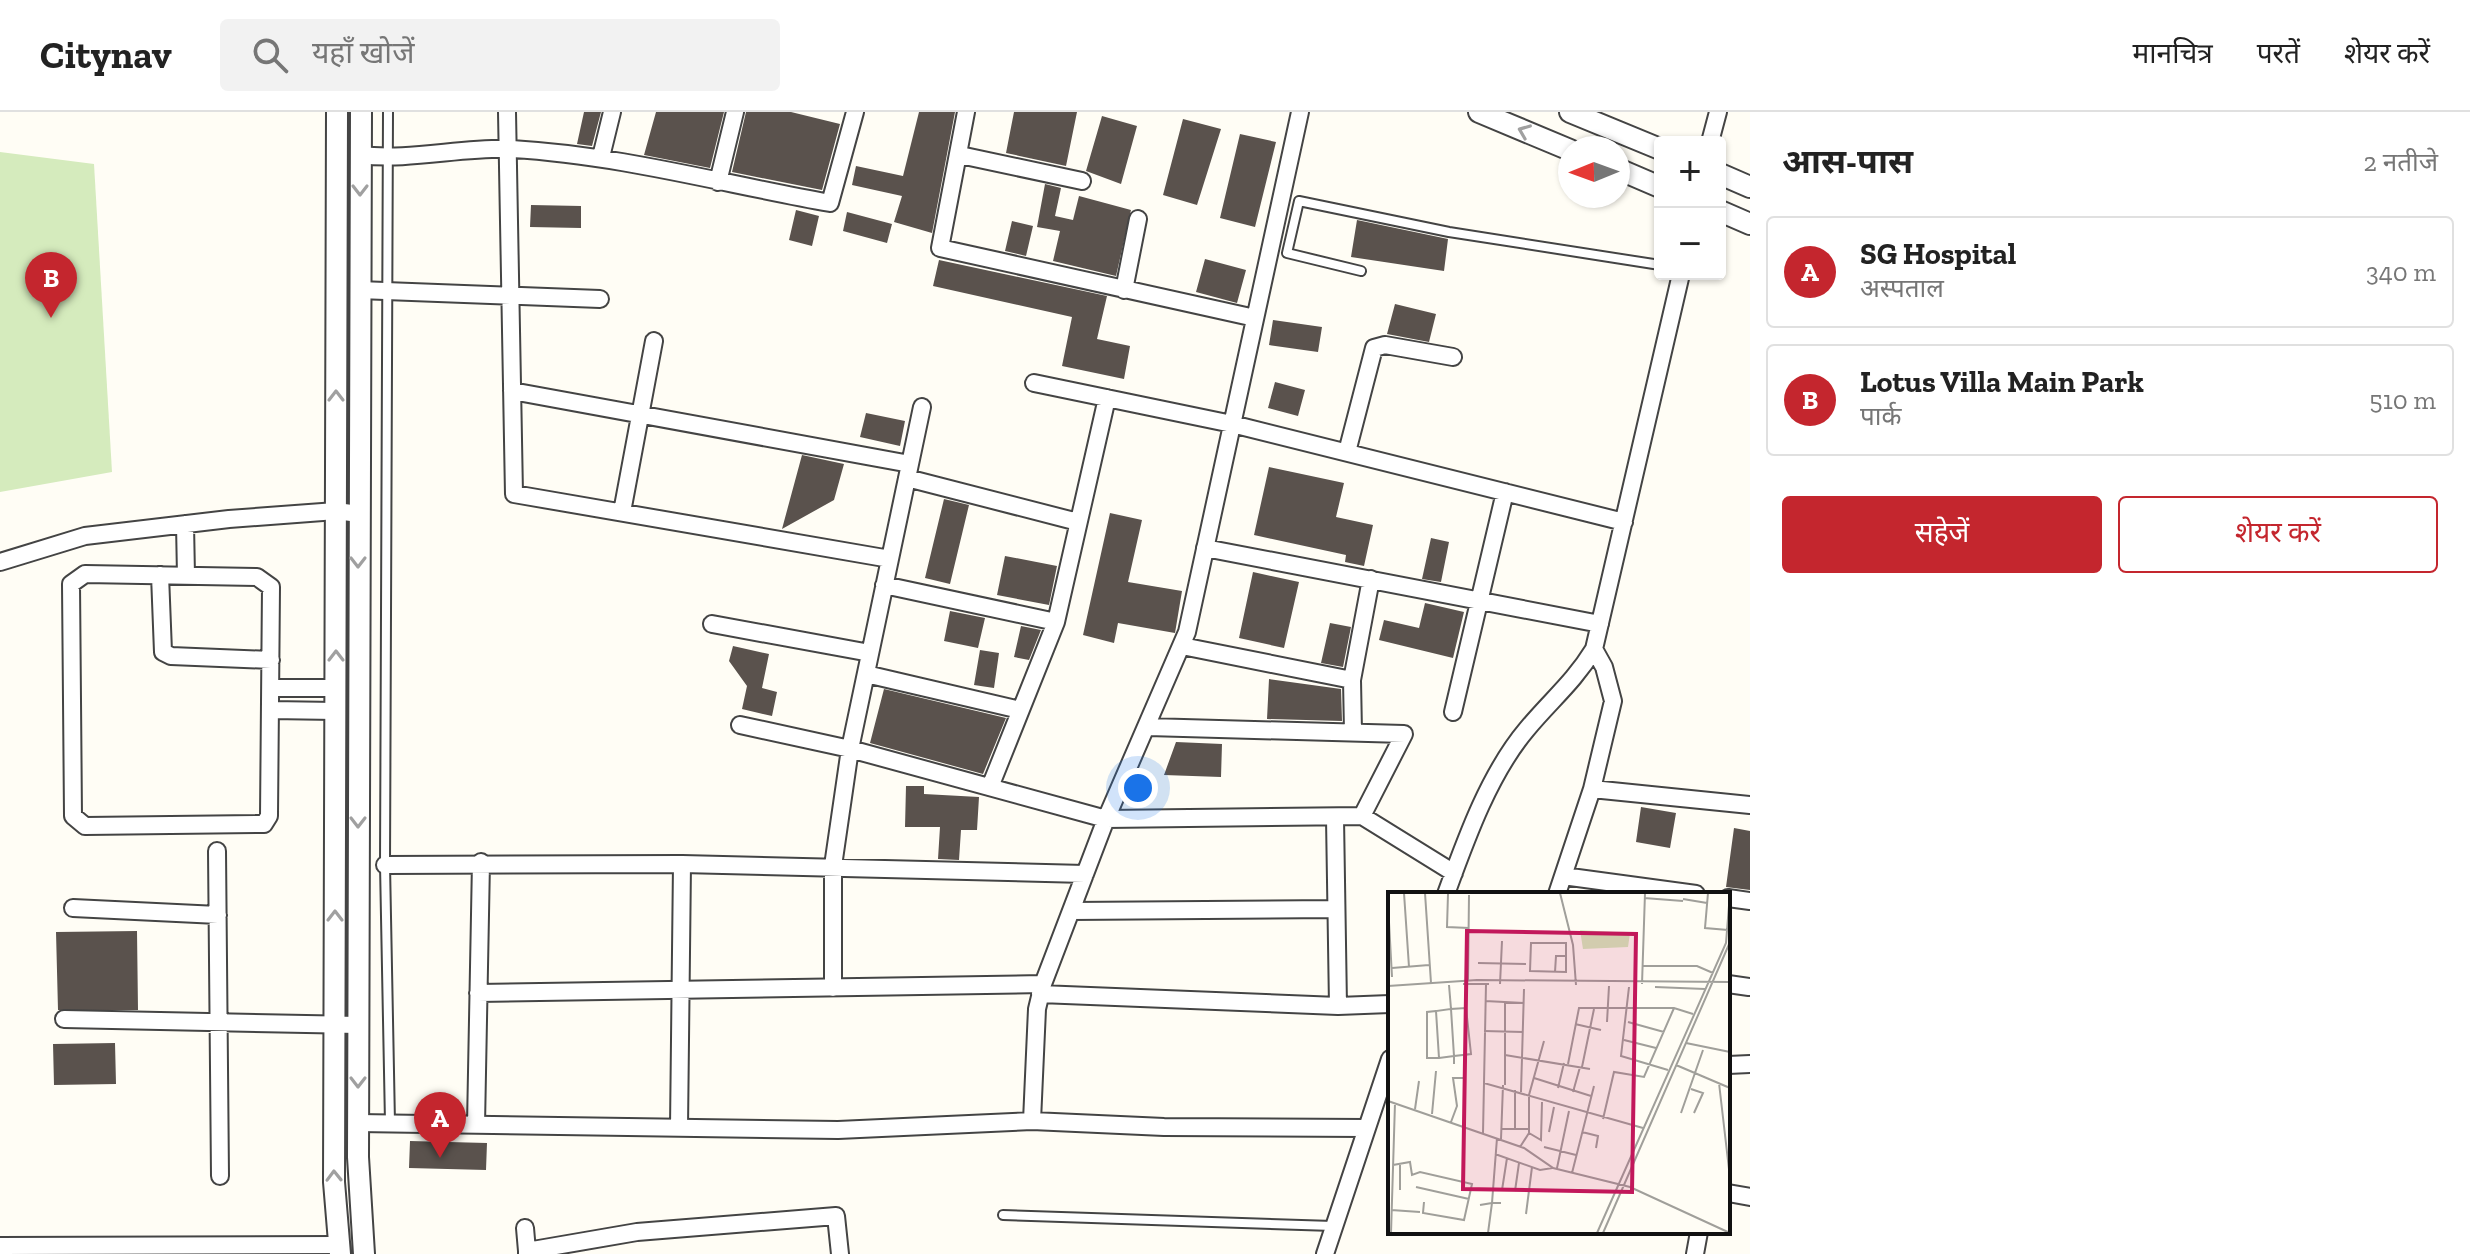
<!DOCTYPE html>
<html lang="hi">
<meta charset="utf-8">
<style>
:root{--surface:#fff;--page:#f2f2f2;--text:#222;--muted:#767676;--line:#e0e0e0;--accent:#c4262e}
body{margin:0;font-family:"Zilla Slab","Noto Sans Devanagari",serif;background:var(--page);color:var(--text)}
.controls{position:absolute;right:24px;top:24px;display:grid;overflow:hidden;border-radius:8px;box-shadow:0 2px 6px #0004}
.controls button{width:72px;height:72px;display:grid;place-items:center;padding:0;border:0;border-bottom:2px solid var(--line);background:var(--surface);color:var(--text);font:40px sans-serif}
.compass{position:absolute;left:1558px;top:24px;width:72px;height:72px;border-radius:50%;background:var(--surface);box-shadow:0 2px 6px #0004;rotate:269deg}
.you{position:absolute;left:1138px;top:676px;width:28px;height:28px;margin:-20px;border:6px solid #fff;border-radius:50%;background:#1a73e8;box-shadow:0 0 0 12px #1a73e833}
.badge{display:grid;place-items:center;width:52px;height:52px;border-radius:50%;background:var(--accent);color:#fff;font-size:26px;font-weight:700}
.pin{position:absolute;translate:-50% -66px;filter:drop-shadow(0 2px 4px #0008)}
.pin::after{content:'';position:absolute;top:42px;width:28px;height:24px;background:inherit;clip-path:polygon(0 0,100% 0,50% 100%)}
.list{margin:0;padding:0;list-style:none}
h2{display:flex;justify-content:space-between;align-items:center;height:104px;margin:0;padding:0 32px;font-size:34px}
h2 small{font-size:26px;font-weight:400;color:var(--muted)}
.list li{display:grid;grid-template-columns:52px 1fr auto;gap:24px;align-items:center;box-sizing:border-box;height:112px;margin:0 16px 16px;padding:0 16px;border:2px solid var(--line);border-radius:8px}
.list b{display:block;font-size:30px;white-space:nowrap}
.list p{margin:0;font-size:26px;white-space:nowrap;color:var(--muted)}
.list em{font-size:26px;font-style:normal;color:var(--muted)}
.actions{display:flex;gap:16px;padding:24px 32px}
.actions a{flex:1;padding:18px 0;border:2px solid var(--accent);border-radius:8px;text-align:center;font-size:28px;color:var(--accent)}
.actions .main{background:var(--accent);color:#fff}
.icon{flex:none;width:44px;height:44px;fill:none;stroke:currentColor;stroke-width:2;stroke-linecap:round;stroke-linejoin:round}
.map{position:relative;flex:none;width:1750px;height:1142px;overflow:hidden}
header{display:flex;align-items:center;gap:48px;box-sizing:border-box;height:112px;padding:0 40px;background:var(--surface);border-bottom:2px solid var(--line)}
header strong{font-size:38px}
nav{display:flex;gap:44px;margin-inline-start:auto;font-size:28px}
.search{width:560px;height:72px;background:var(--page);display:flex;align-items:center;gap:20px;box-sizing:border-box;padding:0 28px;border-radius:8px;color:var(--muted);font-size:30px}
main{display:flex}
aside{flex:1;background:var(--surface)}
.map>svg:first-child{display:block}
</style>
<header>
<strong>Citynav</strong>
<div class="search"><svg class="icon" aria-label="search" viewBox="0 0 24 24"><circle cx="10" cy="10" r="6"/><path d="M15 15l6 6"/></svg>यहाँ खोजें</div>
<nav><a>मानचित्र</a><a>परतें</a><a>शेयर करें</a></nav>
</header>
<main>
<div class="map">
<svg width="1750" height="1142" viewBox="0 0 1750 1142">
<rect width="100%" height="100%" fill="#fffdf5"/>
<path fill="#d5ebbd" d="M0,40L94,52L112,360L0,380Z"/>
<path fill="#5a524d" d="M584,0H601L592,34L577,32Z
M656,0H724L710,56L644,43Z
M746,0H791L840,12L822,78L732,60Z
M919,0H955L932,121L894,110L902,84L852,73L856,54L903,64Z
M1014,0H1077L1066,54L1006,41Z
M1102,4L1137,14L1121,72L1086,59Z
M1183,7L1221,17L1197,93L1163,83Z
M1240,22L1276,30L1255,115L1220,106Z
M1045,72L1061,76L1055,104L1073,108L1079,84L1131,98L1116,164L1053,149L1060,119L1037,115Z
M531,93L581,94V116L530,115Z
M796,98L819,104L812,134L789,128Z
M847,100L892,112L887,131L843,119Z
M1357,108L1448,127L1444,159L1351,145Z
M1012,109L1033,114L1026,144L1005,139Z
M1205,147L1246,158L1237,191L1196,180Z
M939,148L1107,184L1097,227L1130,234L1124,267L1062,254L1072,205L933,174Z
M1395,192L1436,202L1429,230L1387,222Z
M1273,208L1322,215L1318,240L1269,233Z
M1275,270L1305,278L1298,304L1268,296Z
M866,301L905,309L900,334L860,325Z
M802,343L844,352L834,388L782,417Z
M1269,355L1344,371L1336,405L1373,413L1364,454L1345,450L1346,443L1254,423Z
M944,387L969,393L950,472L925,466Z
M1110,401L1142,408L1128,470L1182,479L1175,521L1118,511L1114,531L1083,523Z
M1431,426L1449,430L1441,470L1422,467Z
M1005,444L1057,454L1049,493L997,483Z
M1253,460L1299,470L1284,536L1239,526Z
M1425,491L1464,500L1453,546L1379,528L1384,508L1419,516Z
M950,499L985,506L978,536L944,529Z
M1330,511L1351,515L1343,555L1321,551Z
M1021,514L1041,518L1029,548L1014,545Z
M733,534L769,542L762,576L777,580L772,604L742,597L747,574L729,549Z
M980,538L999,541L994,576L974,573Z
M1269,567L1341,577L1342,609L1267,607Z
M884,577L1006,606L983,662L870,631Z
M1176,630L1222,632L1221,665L1164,663Z
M906,674H924V682L979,685L977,718H961L959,748L938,747L940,715H905Z
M1641,695L1676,701L1670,736L1636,730Z
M1734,716L1750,719V778L1726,775Z
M137,819L138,898H58L56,820Z
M115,931L116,972L54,973L53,932Z
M410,1029L487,1031L486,1058L409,1056Z"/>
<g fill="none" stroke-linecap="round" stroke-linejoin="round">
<defs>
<path id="service" d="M388,0L385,753L390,1011
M1361,159L1287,141L1299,89L1449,120L1660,153
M1003,1103L1333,1114"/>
<path id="minor" d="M507,0L514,382L890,447
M966,0L940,136L1255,206
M1300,0L1187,520L1106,707L1043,872L1037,897L1032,1009L1164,1015L1366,1016
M1710,30L1718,0
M360,43C411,49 461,35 512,37C619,43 724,72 830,91L855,0
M960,43L1082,69
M601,45L612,0
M718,70L735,0
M359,178L600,187
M1124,178L1138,107
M1034,271L1232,312L1624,410
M512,279L910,352
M1347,340L1374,236L1385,233L1453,245
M907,366L1078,410
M622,400L654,229
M185,412L186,464
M1205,436L1600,512
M0,450L85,424L229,407L336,399L359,402
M85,462L257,465L271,475L269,704L264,712L85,714L73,704L71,472Z
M160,463L163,540L171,544L271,548
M884,473L1056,510
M712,512L870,541
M1182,534L1352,568
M1594,537L1681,162
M866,562L1020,598
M271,576H335
M271,598L336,599
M1453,600L1505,380
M740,613L850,637L1106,707L1362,704L1454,761
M1148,615L1404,622L1362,704
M1353,620L1352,568L1371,467
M990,675L1056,510L1107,286
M1592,677L1750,693
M1335,706L1338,894
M217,739L220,1064
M385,753L682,752L1085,762
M1563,764L1696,782
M1446,782C1466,727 1489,662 1527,617C1552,587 1573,571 1594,537L1604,555L1613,589L1592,677L1557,782
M1728,786L1750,789
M73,796L218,803
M1071,799L1336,797
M1728,872L1749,875
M833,876V754L850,637L922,295
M478,881L1043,872
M1040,882L1338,894L1390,892
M64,907L358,913
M1728,953L1750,952
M358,1011L838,1018L1032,1009
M476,1013L481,750
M679,1016L682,752
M1728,1081L1750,1085
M525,1116L527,1139
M0,1134L339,1133
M527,1142V1139L637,1120L836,1104L840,1142
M1325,1142L1390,947
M1695,1142L1699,1120"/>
<path id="tertiary" d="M337,0L334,1070L340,1142
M361,0L358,1045L364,1142
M1479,0L1570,38
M1570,0L1660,37
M1618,57L1660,75
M1720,62L1750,75
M1720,99L1750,112"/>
</defs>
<use href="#service" stroke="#444" stroke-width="12"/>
<use href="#minor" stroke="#444" stroke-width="20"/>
<use href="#tertiary" stroke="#444" stroke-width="24"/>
<use href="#service" stroke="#fff" stroke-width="8"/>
<use href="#minor" stroke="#fff" stroke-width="16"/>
<use href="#tertiary" stroke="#fff" stroke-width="20"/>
</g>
<defs><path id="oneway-chevron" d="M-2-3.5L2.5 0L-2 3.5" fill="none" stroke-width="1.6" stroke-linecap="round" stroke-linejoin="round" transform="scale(2)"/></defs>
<g stroke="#a0a0a0">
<use href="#oneway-chevron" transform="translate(1524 19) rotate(-158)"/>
<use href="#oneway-chevron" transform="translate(360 78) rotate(90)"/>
<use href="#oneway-chevron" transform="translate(336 284) rotate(-90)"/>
<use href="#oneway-chevron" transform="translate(358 450) rotate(90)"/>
<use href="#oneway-chevron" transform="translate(336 544) rotate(-90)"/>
<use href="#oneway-chevron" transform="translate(358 710) rotate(90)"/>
<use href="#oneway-chevron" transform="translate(335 804) rotate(-90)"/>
<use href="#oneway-chevron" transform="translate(358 970) rotate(90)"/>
<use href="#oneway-chevron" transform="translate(334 1064) rotate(-91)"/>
</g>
<g transform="translate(1388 780)">
<rect width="342" height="342" fill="#fffdf5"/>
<path d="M192,38L242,41L240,55L195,57Z" fill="#d5ebbd"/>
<path fill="none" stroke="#a09f9a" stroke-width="2" d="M16,1L21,75M37,1L43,91M172,1L185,53L188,93M320,1L317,36L340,38M60,2L59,35L81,36M256,6L295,9M295,7L319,11M0,12L4,85M143,51H178V80L142,79ZM90,71L138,72M254,74H309L325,81M4,76L41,73M167,80L168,64H179M80,89L81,3M75,92H101M112,92L114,49M254,92L257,1M0,94L89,88L342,90M241,95L233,164L280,178M267,95L317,97M97,109L136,111M48,119L39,120V166H51L66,164L83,162L78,116L63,117L66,164V172M219,130L221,94M240,130L276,140M187,132L213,138M96,139L135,140M236,148L268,156M298,151L342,160M117,163L202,177M51,166L48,119L63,117L61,93M180,172L191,116H286L305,122M288,173L342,196M194,175L206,117M146,186L203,204M96,191L98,92M331,191L342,286M117,193V110M170,196L176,171M303,197L315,201L306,221M133,200L136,97M185,200L192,175M0,209L136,256L165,276L152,278L107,262M27,217L31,189M293,221L315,158M44,222L48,179M215,227L226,180L256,185L286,116M63,230L69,214L65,186H76M113,237H140M127,237V198M161,240L166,215M194,240L210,244L208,256M95,241L96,191L255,236M141,241L153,248L154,210M109,246L104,311H113M113,247L115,193M132,255L141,241V203L156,149M156,255L188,263M5,273L22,270L24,283L32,280L84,292L76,328L35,321L36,310M165,276L242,295L342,341M169,276L181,219M184,281L206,194M28,295L81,307M12,298V272M114,298L119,266M127,299L131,271M92,313L104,311L100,341M3,318L32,320M138,322L144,275M3,341L7,211M209,341L338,51L342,1M215,341L342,50"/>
<path fill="#c2185b" fill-opacity="0.15" stroke="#c2185b" stroke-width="4" d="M79,39L248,42L244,300L75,297Z"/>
<rect width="342" height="342" fill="none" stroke="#111" stroke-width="4"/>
</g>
</svg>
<div class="controls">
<button>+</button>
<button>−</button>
</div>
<svg class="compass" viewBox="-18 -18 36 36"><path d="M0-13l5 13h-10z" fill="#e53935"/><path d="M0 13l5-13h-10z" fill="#767676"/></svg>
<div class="you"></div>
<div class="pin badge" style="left:440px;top:1046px">A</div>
<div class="pin badge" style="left:51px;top:206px">B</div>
</div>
<aside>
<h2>आस-पास<small>2 नतीजे</small></h2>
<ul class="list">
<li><span class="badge">A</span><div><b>SG Hospital</b><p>अस्पताल</p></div><em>340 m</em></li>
<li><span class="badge">B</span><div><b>Lotus Villa Main Park</b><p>पार्क</p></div><em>510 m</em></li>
</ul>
<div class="actions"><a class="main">सहेजें</a><a>शेयर करें</a></div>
</aside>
</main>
